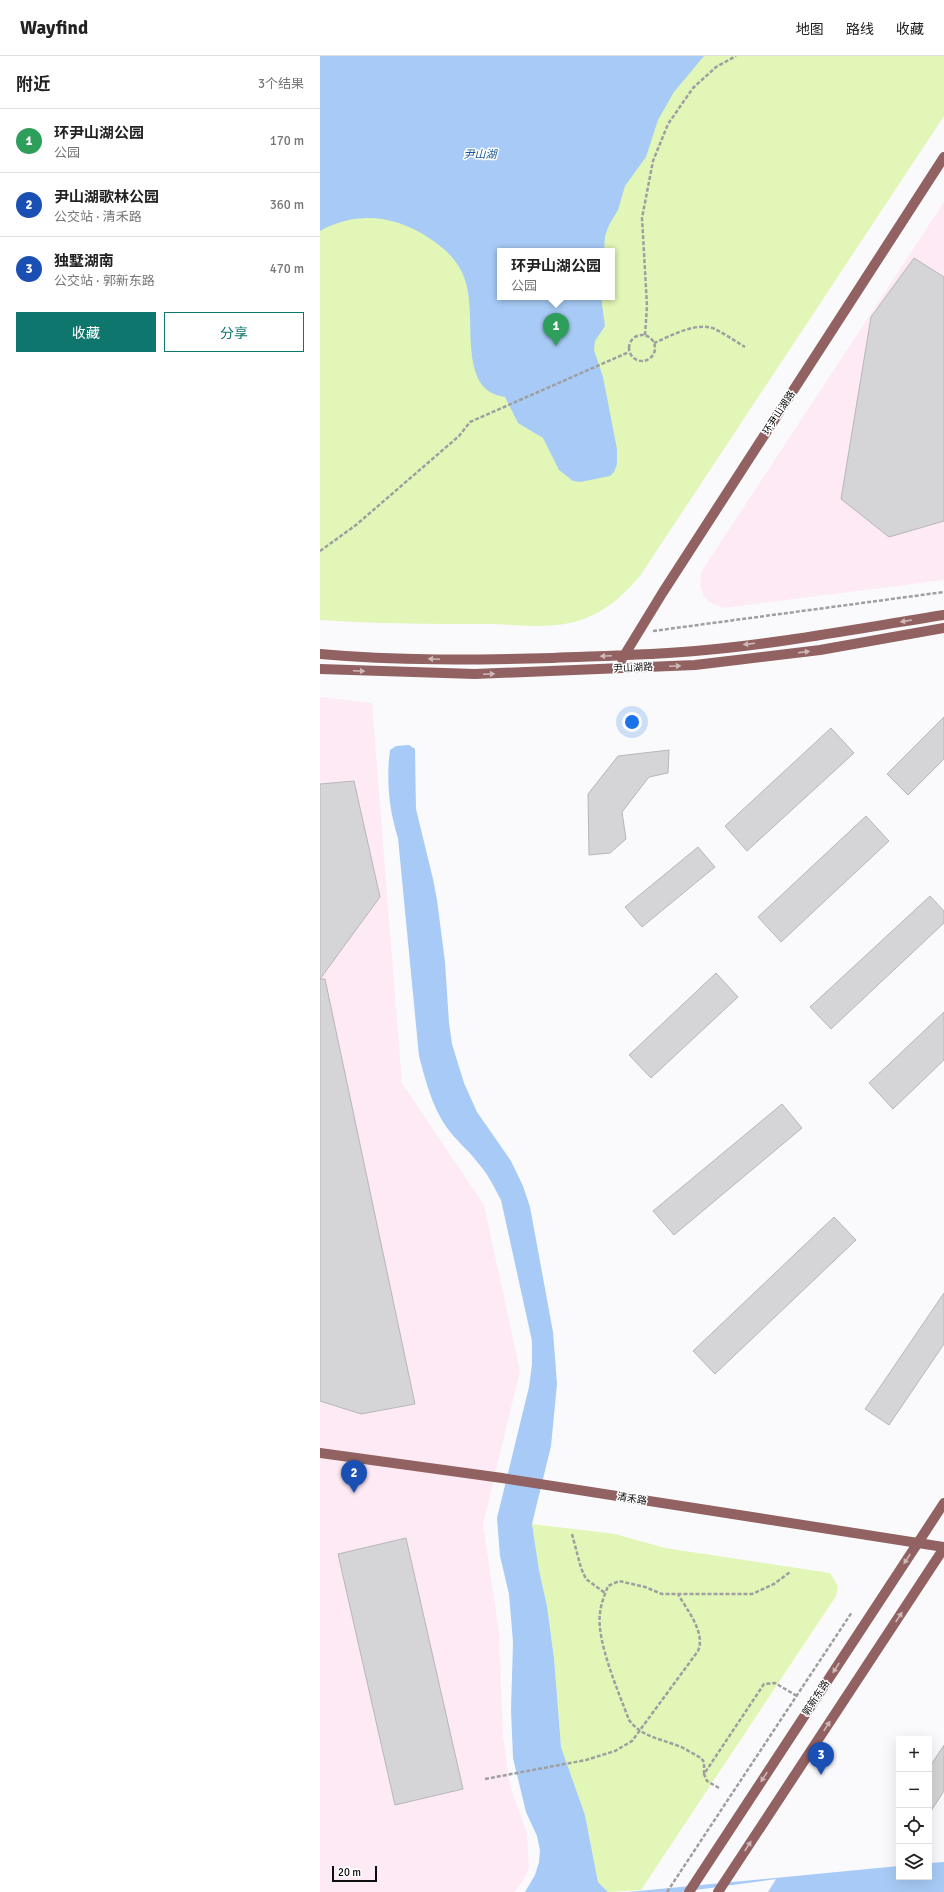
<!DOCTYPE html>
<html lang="zh">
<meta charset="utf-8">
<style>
:root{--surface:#fff;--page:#f6f6f6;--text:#222;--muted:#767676;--line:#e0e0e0;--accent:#0f766e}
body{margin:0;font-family:Signika,"Noto Sans SC",sans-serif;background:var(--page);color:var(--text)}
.controls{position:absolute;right:12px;bottom:12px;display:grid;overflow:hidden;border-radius:0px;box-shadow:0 4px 16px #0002}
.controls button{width:36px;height:36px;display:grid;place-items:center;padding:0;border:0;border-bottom:1px solid var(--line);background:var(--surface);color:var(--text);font:20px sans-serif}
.scale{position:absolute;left:12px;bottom:10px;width:45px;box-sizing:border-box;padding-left:4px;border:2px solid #0d0d0e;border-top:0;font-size:11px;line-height:14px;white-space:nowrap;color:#0d0d0e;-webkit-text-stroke:3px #fff;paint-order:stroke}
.you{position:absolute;left:312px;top:666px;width:14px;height:14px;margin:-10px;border:3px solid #fff;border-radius:50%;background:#1a73e8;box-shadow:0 0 0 6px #1a73e833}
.badge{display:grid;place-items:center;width:26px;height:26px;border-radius:50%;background:var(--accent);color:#fff;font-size:13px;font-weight:700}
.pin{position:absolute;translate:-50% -33px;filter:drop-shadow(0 1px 2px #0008)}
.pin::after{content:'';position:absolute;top:21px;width:14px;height:12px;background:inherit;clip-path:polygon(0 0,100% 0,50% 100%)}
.popup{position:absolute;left:177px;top:192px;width:118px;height:52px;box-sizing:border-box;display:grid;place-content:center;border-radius:0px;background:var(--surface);filter:drop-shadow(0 1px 3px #0005);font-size:13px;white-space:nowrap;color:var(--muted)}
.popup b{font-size:15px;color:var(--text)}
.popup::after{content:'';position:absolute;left:50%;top:100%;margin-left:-8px;border:8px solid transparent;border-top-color:var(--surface)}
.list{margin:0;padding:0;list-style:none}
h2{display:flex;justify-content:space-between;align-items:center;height:52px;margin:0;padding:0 16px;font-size:17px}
h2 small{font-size:13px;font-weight:400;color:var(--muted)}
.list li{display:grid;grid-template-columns:26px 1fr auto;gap:12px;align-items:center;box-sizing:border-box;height:64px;padding:0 16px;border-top:1px solid var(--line)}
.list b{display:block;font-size:15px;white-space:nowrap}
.list p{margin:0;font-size:13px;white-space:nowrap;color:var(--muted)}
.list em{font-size:13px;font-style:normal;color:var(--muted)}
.actions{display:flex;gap:8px;padding:12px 16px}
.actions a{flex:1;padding:9px 0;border:1px solid var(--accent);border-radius:0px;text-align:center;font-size:14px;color:var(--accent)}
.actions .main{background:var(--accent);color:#fff}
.icon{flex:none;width:22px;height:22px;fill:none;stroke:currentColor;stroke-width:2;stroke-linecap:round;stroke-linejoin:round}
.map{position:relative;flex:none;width:624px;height:1836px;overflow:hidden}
header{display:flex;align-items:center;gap:24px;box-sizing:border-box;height:56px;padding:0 20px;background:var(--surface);border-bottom:1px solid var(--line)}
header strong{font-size:19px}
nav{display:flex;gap:22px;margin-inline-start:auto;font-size:14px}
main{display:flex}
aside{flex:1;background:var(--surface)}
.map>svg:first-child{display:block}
</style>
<header>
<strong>Wayfind</strong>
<nav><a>地图</a><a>路线</a><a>收藏</a></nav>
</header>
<main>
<aside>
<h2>附近<small>3个结果</small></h2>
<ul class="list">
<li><span class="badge" style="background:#2e9e5b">1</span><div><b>环尹山湖公园</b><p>公园</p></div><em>170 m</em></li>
<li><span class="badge" style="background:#1a4fb4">2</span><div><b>尹山湖歌林公园</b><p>公交站 · 清禾路</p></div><em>360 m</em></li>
<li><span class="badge" style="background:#1a4fb4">3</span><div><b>独墅湖南</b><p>公交站 · 郭新东路</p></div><em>470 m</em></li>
</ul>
<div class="actions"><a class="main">收藏</a><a>分享</a></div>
</aside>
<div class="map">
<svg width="624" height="1836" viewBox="0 0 624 1836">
<rect width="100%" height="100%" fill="#fafafc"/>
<path fill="#feeaf4" d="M624,146V524L403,552L389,546L383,539L380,528L381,517L387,507Z
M0,641L52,647L82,1027L164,1149L200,1315L163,1468L179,1576L183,1680L190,1729L207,1777L209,1812L204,1823L195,1836H0Z"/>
<path fill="#e1f6b7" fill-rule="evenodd" d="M0,0H624V60L320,520C303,540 284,557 258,565C231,573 200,569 173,568C115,568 58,568 0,564ZM180,195H292V241H180Z
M212,1468L295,1478L345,1492L510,1517L518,1530L516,1540L321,1834L288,1836L278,1826L265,1759L241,1691L234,1602L227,1550L219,1514Z"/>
<path fill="#a7cbf6" d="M0,0H384L354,36L338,64L326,101L305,130L298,154L289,169L285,180L284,195H180V241H281L285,270L275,285L274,294L283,321L297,393V408L294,416L290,420L260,426L253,425L248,421L239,414L223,382L198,367L185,341C172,339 162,333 157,320C146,292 154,257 146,227C140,206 126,193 109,182C74,159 36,155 0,175Z
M89,689L95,693L96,753L113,823L117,844L125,906L129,967L132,988L144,1027L157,1056L191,1105L203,1130L210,1151L233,1276L237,1328L231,1390L212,1468L219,1514L227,1550L234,1602L241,1691L265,1759L278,1826L288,1836H205L215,1819L219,1806L220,1794L217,1780L206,1756L193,1702L191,1654L193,1586L189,1538L180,1500L177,1462L209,1331L212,1308V1285L181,1144C174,1131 168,1118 158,1107C150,1096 139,1087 131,1077C113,1055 106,1026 99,1000L78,782C69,754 66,723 70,694L76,690Z
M624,1806V1836H308L579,1810V1821H609V1807Z"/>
<path fill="#fafafc" d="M456,1823L448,1836H361Z"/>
<path fill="#d5d4d6" stroke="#b7b6b8" d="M594,202L624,221V465L569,481L521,443L551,261Z
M624,661V703L588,739L567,718Z
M511,672L534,697L427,795L405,770Z
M349,694L348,717L329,721L302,756L306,783L290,797L269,799L268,738L298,700Z
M34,725L60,841L0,923H5L95,1348L41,1358L0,1345V728Z
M546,760L569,785L461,886L438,861Z
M378,791L395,811L322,871L305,851Z
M610,840L624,855V867L511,973L490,951Z
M396,917L418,941L331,1022L309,999Z
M624,956V1004L573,1053L549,1027Z
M462,1048L482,1072L354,1179L333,1155Z
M514,1161L536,1184L395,1318L373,1295Z
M624,1237V1288L569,1369L545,1353Z
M86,1482L143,1733L75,1749L18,1498Z
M624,1689V1735L609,1758V1712Z"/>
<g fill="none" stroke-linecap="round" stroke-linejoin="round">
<path stroke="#9f9fa1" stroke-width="2.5" stroke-dasharray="4 2" stroke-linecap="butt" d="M309 292a13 13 0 1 1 26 0a13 13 0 1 1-26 0Z
M325,279L327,250L322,162L333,105L348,68L373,32L396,11L416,0
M334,287C351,280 376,265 395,273C405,278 415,285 425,291
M0,495L36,469L139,380L150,366L309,296
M333,575L624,536
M252,1478L261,1512L266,1523L285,1537
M384,1718V1706L381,1702C372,1697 363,1691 353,1688C336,1682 320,1679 309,1664C299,1637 276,1585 280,1557C281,1547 285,1538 288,1530L299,1525L325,1531L342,1538H432L454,1528L470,1516
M165,1723L266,1704L295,1695L312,1685L378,1595C386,1577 367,1554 358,1538
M399,1732L387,1725L384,1718L444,1628L455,1627L477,1640
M347,1836L532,1556"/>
<path stroke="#916261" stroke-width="10" d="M0,598C78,605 155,604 233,602C280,600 328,599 375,595C458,588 541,572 624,559
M302,603L343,536L624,101
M0,613L155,618L375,609L500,594L624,572
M0,1397L182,1422L624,1491
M369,1836L624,1447
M398,1836L624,1492"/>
</g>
<defs><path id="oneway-solid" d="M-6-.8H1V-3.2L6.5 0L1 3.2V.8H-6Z"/></defs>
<g fill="#ceb8b8">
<use href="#oneway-solid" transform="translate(586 565) rotate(171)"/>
<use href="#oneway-solid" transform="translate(429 588) rotate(173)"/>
<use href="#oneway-solid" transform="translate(484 596) rotate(-7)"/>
<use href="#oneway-solid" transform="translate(286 600) rotate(178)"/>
<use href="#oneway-solid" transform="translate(114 603) rotate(-178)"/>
<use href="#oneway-solid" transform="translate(355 610) rotate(-3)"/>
<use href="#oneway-solid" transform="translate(39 615) rotate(2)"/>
<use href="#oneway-solid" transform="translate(169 618) rotate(-2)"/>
<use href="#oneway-solid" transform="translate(587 1503) rotate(123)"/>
<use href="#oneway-solid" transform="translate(579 1561) rotate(-57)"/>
<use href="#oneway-solid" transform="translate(516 1612) rotate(123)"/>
<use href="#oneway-solid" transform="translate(507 1670) rotate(-57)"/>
<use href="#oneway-solid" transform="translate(444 1721) rotate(123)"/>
<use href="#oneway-solid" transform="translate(428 1790) rotate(-57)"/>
</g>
<g text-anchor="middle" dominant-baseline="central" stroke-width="3" stroke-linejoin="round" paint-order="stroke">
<g font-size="10" fill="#0d0d0e" stroke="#fff">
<text transform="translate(459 357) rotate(-57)">环尹山湖路</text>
<text transform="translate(313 612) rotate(-3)">尹山湖路</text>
<text transform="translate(312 1443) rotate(9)">清禾路</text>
<text transform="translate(496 1642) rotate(-57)">郭新东路</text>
</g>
<g font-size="11" font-style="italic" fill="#195796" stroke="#fff">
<text x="160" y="98">尹山湖</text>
</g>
</g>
</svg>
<div class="controls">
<button>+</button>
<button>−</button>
<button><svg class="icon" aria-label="locate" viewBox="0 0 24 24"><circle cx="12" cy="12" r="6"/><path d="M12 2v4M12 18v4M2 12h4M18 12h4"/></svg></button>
<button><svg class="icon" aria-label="layers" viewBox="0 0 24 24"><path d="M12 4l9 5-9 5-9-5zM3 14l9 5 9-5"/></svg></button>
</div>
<div class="scale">20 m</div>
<div class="you"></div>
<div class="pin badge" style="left:236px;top:290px;background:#2e9e5b">1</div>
<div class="popup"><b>环尹山湖公园</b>公园</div>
<div class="pin badge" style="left:34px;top:1437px;background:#1a4fb4">2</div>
<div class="pin badge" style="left:501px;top:1719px;background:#1a4fb4">3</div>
</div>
</main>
